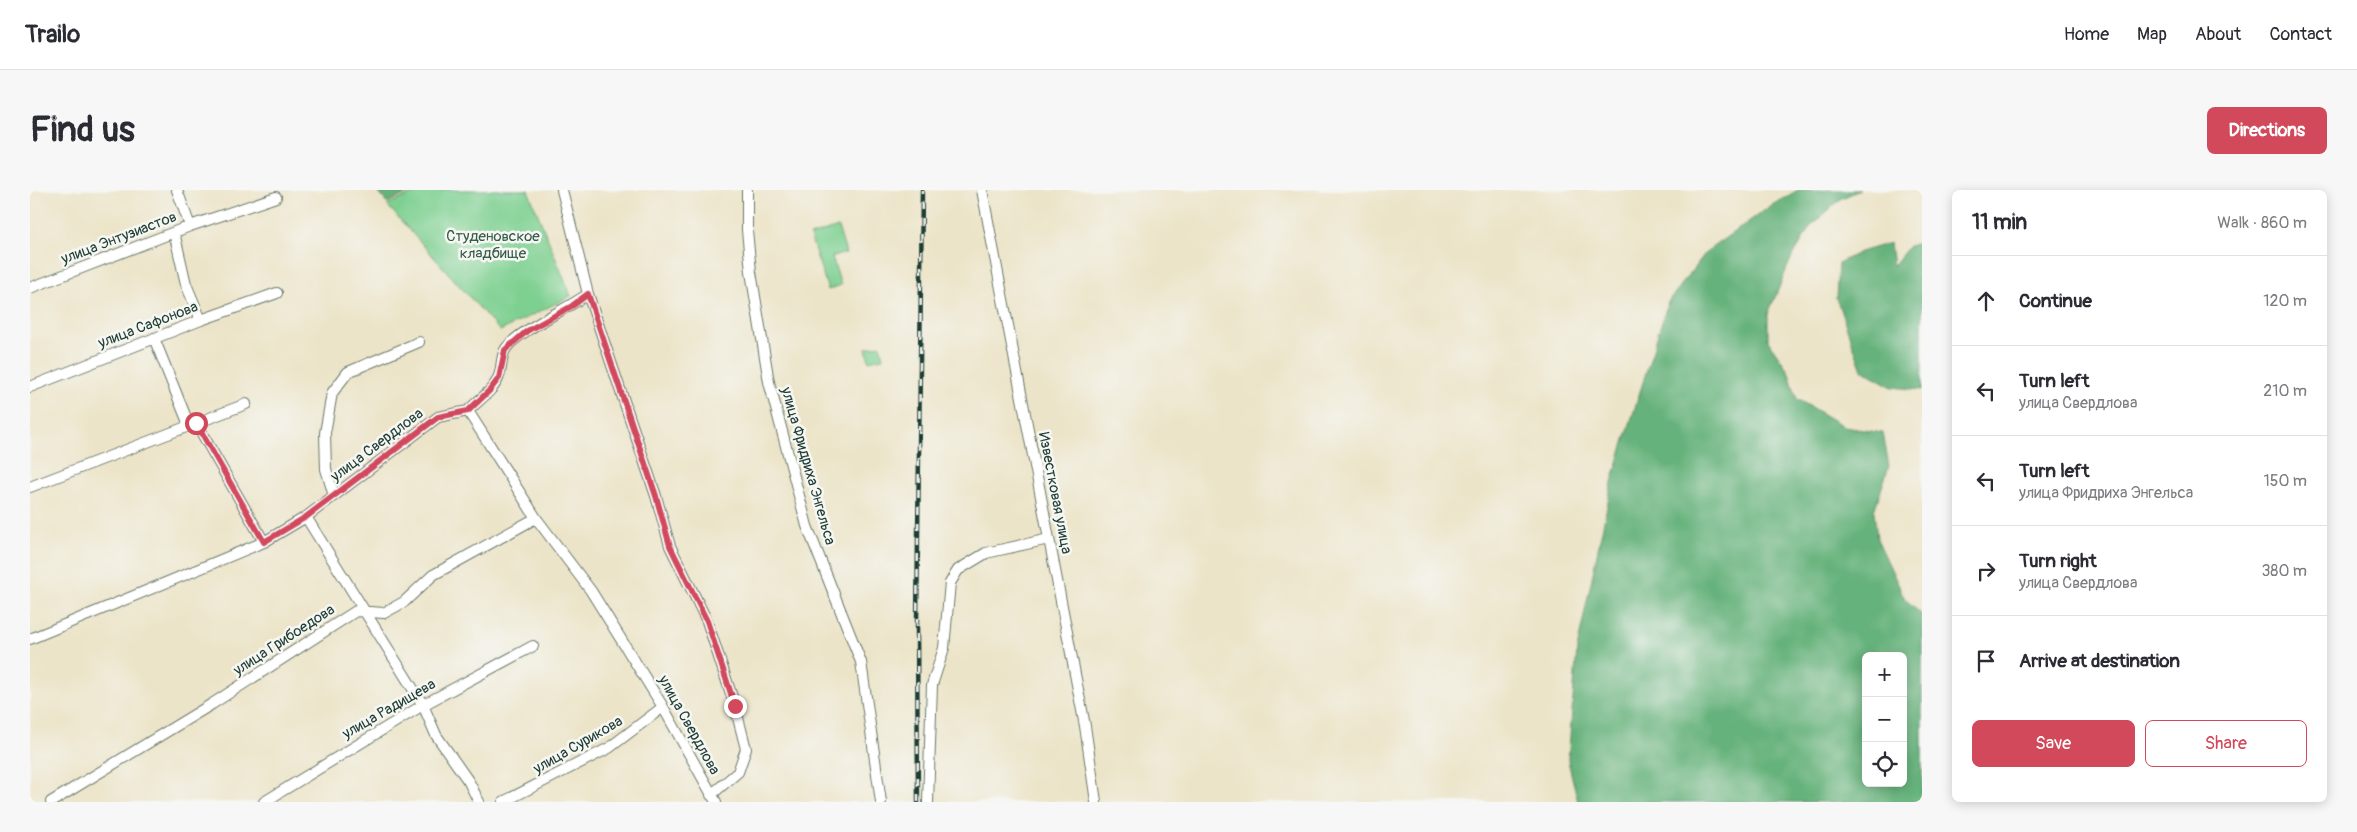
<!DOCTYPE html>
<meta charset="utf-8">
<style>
:root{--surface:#fff;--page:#f7f7f7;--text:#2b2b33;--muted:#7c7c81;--line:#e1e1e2;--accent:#d1495b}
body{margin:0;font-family:Pangolin,sans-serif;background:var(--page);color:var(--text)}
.controls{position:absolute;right:15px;bottom:15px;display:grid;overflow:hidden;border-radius:8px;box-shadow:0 2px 12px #0003}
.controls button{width:45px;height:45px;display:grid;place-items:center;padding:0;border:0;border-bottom:1px solid var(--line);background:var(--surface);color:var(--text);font:25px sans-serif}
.stop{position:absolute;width:15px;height:15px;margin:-11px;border:4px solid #d1495b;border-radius:50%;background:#fff}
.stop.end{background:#d1495b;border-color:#fff;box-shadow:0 1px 5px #0008}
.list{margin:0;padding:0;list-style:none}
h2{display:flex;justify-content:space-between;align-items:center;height:65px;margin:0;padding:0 20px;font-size:21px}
h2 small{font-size:16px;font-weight:400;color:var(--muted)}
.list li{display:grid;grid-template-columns:32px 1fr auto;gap:15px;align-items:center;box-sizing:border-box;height:90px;padding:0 20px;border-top:1px solid var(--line)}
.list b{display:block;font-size:19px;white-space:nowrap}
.list p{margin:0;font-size:16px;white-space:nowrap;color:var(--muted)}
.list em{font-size:16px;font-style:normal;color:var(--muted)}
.actions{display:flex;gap:10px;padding:15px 20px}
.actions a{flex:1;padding:11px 0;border:1px solid var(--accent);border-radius:8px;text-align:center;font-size:18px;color:var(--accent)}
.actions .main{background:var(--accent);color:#fff}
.icon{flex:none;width:28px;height:28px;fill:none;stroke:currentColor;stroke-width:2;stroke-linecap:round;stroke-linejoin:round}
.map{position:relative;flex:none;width:1892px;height:612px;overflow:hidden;border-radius:8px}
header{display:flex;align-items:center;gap:30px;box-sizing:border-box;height:70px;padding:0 25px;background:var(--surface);border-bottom:1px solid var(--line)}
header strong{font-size:24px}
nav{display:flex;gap:28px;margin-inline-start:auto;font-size:18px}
.intro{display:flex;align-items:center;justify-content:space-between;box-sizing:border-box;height:120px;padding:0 30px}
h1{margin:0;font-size:35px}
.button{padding:12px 22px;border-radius:8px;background:var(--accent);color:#fff;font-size:18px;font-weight:700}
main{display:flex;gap:30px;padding:0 30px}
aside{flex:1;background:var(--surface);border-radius:8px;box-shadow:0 2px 12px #0003}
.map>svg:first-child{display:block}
</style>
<header>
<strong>Trailo</strong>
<nav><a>Home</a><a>Map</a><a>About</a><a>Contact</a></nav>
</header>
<div class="intro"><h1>Find us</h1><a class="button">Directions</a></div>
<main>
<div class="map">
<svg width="1892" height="612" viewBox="0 0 1892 612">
<rect width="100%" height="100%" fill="#f6f6f2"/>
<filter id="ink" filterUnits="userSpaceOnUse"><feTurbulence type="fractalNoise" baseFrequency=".02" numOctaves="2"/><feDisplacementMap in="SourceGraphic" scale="10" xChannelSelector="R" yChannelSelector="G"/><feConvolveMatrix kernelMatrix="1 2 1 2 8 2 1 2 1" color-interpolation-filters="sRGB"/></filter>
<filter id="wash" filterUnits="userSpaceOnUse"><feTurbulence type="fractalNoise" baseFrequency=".0096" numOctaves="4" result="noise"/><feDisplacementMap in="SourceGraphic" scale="20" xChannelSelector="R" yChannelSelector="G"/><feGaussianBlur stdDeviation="1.12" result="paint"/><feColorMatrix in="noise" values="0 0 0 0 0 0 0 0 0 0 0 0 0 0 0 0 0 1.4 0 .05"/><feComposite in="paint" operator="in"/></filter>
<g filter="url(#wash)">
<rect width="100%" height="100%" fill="#ece4c8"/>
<path fill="#7ed091" stroke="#4e8662" d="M390,0H498L541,106L470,141L357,15Z
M808,37L816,63L802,67L811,95L798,100L780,46Z
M850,155L853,168L839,171L836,158Z"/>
<path fill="#66b27b" stroke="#427858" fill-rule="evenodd" d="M353,0H384L357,13L349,3Z
M1768,0H1830L1812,8L1780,37L1760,71L1738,124V151L1758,180L1767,209L1815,237L1853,243L1859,276L1844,321L1847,349L1875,409L1892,425V612H1548L1538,571L1547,459L1583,288L1638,112L1677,61L1742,15ZM1836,466H1873V593H1836Z
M1892,52V200L1862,197L1832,180L1806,108L1808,73L1830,62L1860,53L1863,76L1879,56Z"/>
</g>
<g filter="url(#ink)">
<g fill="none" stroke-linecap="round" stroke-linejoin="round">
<defs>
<path id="minor" d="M147,0L160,36
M717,0V40L721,82L739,192L777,336L831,472L851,612
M952,0L1055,536L1066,612
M144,42L156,94L171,130
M0,98L160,36L246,7
M558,104L626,306L640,356L677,431L705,516L716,559L708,582L681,605
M124,148L159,235
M0,197L171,130L247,103
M438,221L506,328L561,401L633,517L686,612
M438,221C448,210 464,201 469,186C472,179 471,167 475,160C484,143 539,118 558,104L532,0
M166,233L234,352
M0,297L216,214
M304,306L296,279L295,243L302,203L318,182L389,152
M276,327L393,515L406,545L439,592L449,612
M0,449L234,352L276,327L408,227L438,221
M21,612L182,514L326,421L354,423L374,412L403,385L506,328
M234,612L393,515L503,456
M473,612L579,558L633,517
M898,612L902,495L914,458L920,393L928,380L956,363L1019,349"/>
</defs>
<use href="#minor" stroke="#677768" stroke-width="12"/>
<use href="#minor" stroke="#fff" stroke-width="10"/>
<defs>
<path id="rail" d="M888,612L887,433L892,0"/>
</defs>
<use href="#rail" stroke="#1f3d34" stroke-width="4.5"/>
<use href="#rail" stroke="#f6f6f2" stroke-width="2.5" stroke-dasharray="8" stroke-linecap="butt"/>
</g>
</g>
<g fill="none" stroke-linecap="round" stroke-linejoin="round" filter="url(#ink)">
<path stroke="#d1495b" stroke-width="6" d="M166,233L234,352L276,327L408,227L438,221L460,200L469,188L475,160L497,141L542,116L558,104L626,306L640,356L677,431L705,516"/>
</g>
<g text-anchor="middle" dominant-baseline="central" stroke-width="5" stroke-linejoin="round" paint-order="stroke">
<g font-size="15" fill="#325a47" stroke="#f6f6f2">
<text x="463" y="46">Студеновское<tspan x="463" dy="17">кладбище</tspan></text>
</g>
<g font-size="15" fill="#1f3d34" stroke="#f6f6f2">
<text transform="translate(89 48) rotate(-21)">улица Энтузиастов</text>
<text transform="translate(118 135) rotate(-21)">улица Сафонова</text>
<text transform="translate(347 255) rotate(-37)">улица Свердлова</text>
<text transform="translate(778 276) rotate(74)">улица Фридриха Энгельса</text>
<text transform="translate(1025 303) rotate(79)">Известковая улица</text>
<text transform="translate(254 450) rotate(-33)">улица Грибоедова</text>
<text transform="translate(359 519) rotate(-30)">улица Радищева</text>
<text transform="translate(659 535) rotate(61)">улица Свердлова</text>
<text transform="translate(548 555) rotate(-30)">улица Сурикова</text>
</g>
</g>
</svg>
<div class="controls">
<button>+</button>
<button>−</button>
<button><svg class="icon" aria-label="locate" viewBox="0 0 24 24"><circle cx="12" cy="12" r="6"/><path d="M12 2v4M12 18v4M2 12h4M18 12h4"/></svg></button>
</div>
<div class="stop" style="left:166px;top:233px"></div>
<div class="stop end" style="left:705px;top:516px"></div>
</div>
<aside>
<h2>11 min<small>Walk · 860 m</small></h2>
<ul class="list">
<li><svg class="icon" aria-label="ahead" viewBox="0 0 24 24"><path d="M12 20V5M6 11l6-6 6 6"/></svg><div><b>Continue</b></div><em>120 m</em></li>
<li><svg class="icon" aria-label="left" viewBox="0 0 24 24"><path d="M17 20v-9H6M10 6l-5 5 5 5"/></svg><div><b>Turn left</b><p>улица Свердлова</p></div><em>210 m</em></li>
<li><svg class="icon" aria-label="left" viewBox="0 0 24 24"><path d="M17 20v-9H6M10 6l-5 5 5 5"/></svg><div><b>Turn left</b><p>улица Фридриха Энгельса</p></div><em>150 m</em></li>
<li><svg class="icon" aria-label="right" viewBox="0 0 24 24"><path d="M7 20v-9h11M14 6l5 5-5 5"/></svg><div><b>Turn right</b><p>улица Свердлова</p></div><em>380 m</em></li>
<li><svg class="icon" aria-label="arrive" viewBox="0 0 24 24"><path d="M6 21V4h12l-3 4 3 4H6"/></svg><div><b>Arrive at destination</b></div></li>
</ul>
<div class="actions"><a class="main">Save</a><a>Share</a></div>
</aside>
</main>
